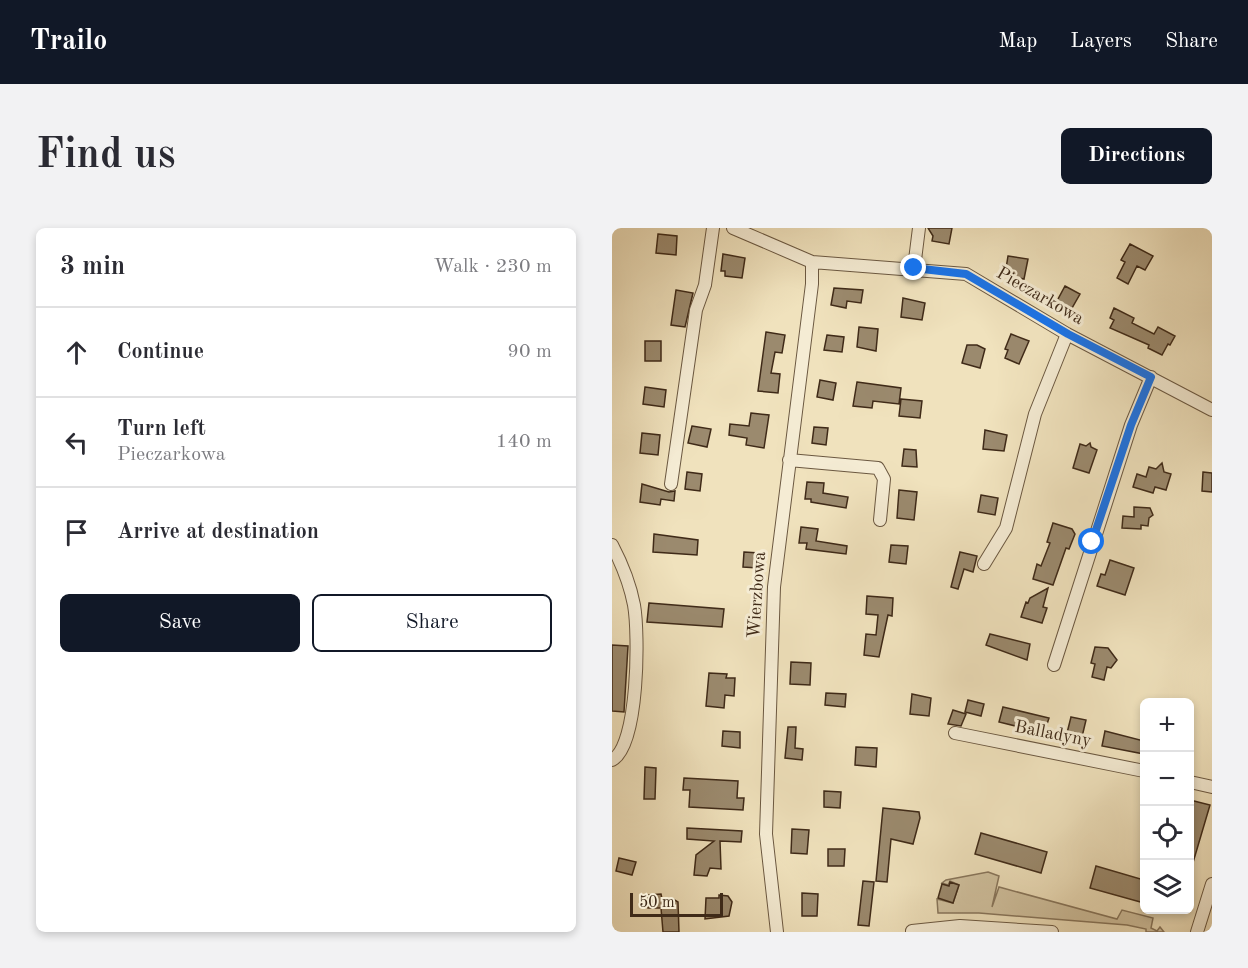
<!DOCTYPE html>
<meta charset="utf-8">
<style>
:root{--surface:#fff;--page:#f2f2f3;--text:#2b2b33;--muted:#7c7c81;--line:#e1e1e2;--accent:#111827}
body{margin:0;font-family:"Old Standard TT",serif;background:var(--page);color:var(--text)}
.controls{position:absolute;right:18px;bottom:18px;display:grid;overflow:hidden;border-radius:9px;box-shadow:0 3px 9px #0003}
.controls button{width:54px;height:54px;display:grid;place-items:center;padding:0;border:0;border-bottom:2px solid var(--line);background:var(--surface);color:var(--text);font:30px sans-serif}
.scale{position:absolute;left:18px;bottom:15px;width:93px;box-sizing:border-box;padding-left:6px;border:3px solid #3f2a18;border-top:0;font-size:16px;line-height:21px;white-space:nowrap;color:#3f2a18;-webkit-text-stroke:4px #f5ecd4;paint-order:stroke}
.stop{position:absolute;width:18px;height:18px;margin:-14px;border:4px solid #1a73e8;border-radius:50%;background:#fff}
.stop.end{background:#1a73e8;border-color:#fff;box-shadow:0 2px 6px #0008}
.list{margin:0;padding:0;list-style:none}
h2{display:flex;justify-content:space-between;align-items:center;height:78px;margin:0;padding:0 24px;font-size:26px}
h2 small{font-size:20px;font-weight:400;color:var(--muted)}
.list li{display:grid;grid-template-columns:39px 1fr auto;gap:18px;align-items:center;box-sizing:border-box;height:90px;padding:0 24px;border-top:2px solid var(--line)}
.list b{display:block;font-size:22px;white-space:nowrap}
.list p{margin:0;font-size:20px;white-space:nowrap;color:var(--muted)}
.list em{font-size:20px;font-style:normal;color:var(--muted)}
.actions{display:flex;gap:12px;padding:18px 24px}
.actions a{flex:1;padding:14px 0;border:2px solid var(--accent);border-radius:9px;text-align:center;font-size:21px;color:var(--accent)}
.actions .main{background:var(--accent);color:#fff}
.icon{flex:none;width:33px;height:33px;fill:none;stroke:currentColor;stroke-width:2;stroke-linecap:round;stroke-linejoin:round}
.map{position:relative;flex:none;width:600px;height:704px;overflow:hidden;border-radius:9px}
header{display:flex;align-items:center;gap:36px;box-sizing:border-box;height:84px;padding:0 30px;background:var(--accent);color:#fff}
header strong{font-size:28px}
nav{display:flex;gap:33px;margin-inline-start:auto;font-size:21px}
.intro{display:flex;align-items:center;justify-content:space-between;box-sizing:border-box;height:144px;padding:0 36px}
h1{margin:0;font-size:42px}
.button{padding:15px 27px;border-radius:9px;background:var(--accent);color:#fff;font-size:21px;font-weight:700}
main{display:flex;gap:36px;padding:0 36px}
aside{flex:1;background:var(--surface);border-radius:9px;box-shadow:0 3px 9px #0003}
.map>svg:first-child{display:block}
</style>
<header>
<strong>Trailo</strong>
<nav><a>Map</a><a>Layers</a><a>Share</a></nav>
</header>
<div class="intro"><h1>Find us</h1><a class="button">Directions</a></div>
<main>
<aside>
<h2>3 min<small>Walk · 230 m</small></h2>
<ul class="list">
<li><svg class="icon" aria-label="ahead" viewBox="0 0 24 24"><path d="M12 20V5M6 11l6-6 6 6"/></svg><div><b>Continue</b></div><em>90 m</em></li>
<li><svg class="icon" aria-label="left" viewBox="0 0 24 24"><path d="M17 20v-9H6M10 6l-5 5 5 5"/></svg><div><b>Turn left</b><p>Pieczarkowa</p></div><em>140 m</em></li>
<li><svg class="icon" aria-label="arrive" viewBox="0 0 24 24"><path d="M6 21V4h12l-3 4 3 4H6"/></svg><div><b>Arrive at destination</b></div></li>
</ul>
<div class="actions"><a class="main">Save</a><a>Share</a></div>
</aside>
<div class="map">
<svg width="600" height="704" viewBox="0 0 600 704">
<rect width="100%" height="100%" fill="#f0e2bd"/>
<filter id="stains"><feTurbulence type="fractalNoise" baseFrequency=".00333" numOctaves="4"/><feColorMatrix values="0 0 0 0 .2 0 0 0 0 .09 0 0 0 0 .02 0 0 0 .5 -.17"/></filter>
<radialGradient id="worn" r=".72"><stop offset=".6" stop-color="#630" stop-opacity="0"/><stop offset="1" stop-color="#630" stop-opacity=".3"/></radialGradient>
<path fill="#d2c3a1" stroke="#88765c" stroke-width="1.5" d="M376,644L387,648L380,679L387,659L505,691L510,682L541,690L539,700L545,703L548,699L552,704H534V701L515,697L367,685H326L325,671L341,675L347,657L338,653L336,657L330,655L334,652Z"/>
<path fill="#9b8a6e" stroke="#3f2a18" stroke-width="1.5" d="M316,0H340L337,16L320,13L321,8Z
M46,6L65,8L64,27L44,25Z
M518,16L541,28L533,42L525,38L516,56L505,50L513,34L509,32Z
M111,26L133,30L130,50L113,48V43H109Z
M396,28L416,31L412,51L393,47Z
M453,58L468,66L460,80L445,73Z
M222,60L251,62L249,75L235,73L234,80L219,77Z
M64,62L81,65L73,99L59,97Z
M291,70L313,75L310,92L289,89Z
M502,80L522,90L520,95L542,106L546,99L563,108L558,117L556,116L550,127L536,120L537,117L498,100L502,92L498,90Z
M247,99L266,101L264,123L245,119Z
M154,104L173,107L170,125L163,124L159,145L168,146L166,165L146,163Z
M399,106L417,113L407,136L393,130L396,122L393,121Z
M215,107L232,109L230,124L212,122Z
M33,113H49V133H33Z
M355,117H365L373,121L368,140L350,135Z
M208,152L224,155L221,172L205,169Z
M245,154L289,160L287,176L261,173L260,180L241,178Z
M33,159L54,162L52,179L31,176Z
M289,171L310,173L308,190L287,188Z
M139,185L157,187L152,220L134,217L135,210L117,207L118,196L137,198Z
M80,198L99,201L95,219L76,215Z
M202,199L216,200L214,217L200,215Z
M373,202L395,207L392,223L371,221Z
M30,205L48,207L46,227L28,225Z
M478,215L479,219L485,222L477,245L461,240L468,216L474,218Z
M292,221L304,222L305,239L290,238Z
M550,235L552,244L559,246L554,262L543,259L541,265L521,259L525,246L534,249L537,239L544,241Z
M75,244L90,246L88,263L73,261Z
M591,244L600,245V264L590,263Z
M195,254L212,255L211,265L236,269L234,280L199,274V271H193Z
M30,256L57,264L63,263L62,273L49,271L48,277L28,274Z
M287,262L305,264L302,292L285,290Z
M369,267L386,270L383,287L366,284Z
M522,279L538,280L541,287L537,290L536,298L529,297V301L510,300L511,288L522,289Z
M441,295L460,301L463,306L457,321L454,320L441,357L421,351L425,336L429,338L438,315L435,314Z
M189,299L206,301L204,313L235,318L234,326L194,321L195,315H187Z
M42,306L86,312L85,327L41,324Z
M279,317L296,318L294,336L277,334Z
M132,324L147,325L146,340L131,339Z
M348,324L365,328L361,344L352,341L346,361L339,359Z
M498,332L522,340L513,367L485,358L489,346L493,347Z
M436,360L431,379L435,380L430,395L409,389L414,374L416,375L418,370Z
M255,368L281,370L280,388L276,387L267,429L252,427L254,406L264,407L266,387L254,386Z
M37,375L112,381L110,399L35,394Z
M378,406L418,416L415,432L374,417Z
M0,417L16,418L12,484L0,483Z
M483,419L496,420L505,432L499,440L495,439L492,452L480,449L483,436L479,435Z
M179,434L199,435L198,457L178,456Z
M97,445L115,446L114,450H123L122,468L113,467L112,480L94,478Z
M214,465L234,466L233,479L213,477Z
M300,466L319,470L317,488L298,486Z
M356,472L372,476L369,488L353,484Z
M391,479L437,490L432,505L387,494Z
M341,482L354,486L349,498L336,496Z
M459,489L474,492L469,513L454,509Z
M176,499H184L183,520L191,521L190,532L173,530Z
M111,503L128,504V520L110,518Z
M493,503L532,513V526L490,518Z
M244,519L265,520L264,539L243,537Z
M33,539L44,540L43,571H32Z
M72,550L126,553L125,570H132L131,582L77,579L78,562H71Z
M212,563L229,564L228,580L212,579Z
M578,572L598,577L580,638H578Z
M271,580L307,584L308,590L301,616L279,611L275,654L264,653Z
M75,600L130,603L129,614L108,613L109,641L98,640L95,648L82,647L84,627L102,613L75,611Z
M180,601L197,602L195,626L179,625Z
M369,605L435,624L429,645L363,626Z
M216,621H233L232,638H216Z
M7,630L24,634L20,647L4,643Z
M484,638L532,652V675L478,660Z
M251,653L262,654L257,698L246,697Z
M338,654L347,657L341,675L326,670L330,656L337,658Z
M190,665L206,666L205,688H190Z
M49,666L50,671H61L66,674L67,704H51L49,680H36L35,667Z
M107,667L116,668L120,674L117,688L93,691L94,670H107Z"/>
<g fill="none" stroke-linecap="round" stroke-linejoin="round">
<defs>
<path id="minor" d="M121,0L200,34L354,46L455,106L600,182
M302,40L307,0
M177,232L266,240L272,251L268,292
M59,256L84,82L93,57L101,0
M0,317C10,336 18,356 22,377C27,405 27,518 0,532
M372,336L394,300L423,186L455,106
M442,437L519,197L539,149
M343,505L532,543
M578,554L600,559
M300,703L348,698L440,704
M165,704L154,606L162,359L200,56V34
M585,704L600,656"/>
</defs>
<use href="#minor" stroke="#6b5841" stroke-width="14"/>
<use href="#minor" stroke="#f5ecd4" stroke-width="12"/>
</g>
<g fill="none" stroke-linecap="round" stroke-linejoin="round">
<path stroke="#1a73e8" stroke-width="8" d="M302,40L354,46L456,106L539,149L519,197L480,314"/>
</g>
<g text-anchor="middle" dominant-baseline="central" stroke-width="6" stroke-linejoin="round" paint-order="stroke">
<g font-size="18" fill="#3f2a18" stroke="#f5ecd4">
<text transform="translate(428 68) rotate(30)">Pieczarkowa</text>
<text transform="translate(145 367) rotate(-86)">Wierzbowa</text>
<text transform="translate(441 506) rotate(11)">Balladyny</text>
</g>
</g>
<rect width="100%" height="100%" filter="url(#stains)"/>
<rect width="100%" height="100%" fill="url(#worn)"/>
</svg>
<div class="controls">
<button>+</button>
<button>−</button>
<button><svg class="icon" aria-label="locate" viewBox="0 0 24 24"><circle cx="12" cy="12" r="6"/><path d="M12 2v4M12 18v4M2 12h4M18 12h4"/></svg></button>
<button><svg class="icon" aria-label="layers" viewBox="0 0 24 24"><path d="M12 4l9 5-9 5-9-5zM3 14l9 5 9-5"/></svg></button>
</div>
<div class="scale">50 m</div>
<div class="stop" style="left:480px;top:314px"></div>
<div class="stop end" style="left:302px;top:40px"></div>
</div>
</main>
